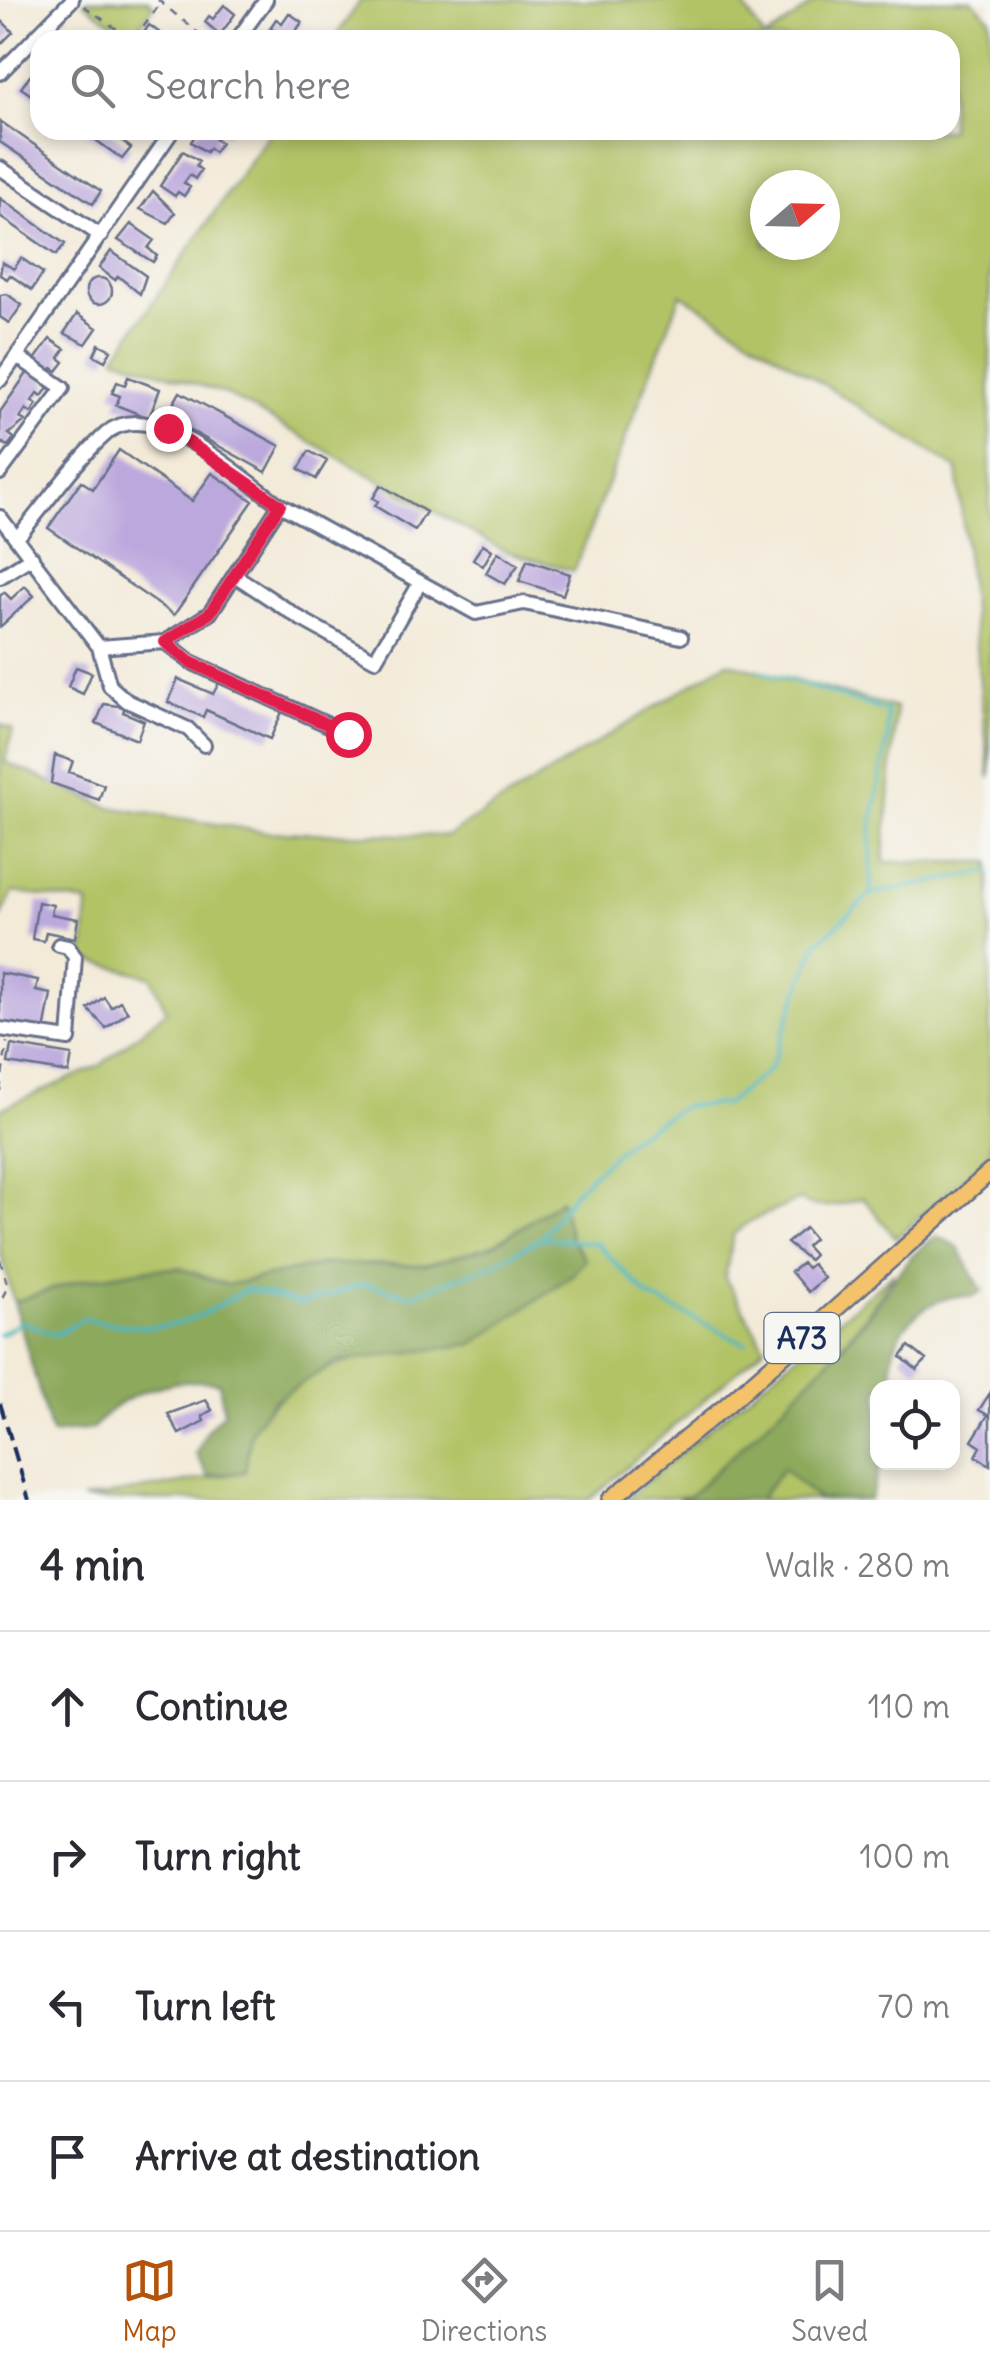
<!DOCTYPE html>
<meta charset="utf-8">
<style>
:root{--surface:#fff;--page:#f2f2f3;--text:#2b2b33;--muted:#7c7c81;--line:#e1e1e2;--accent:#b45309}
body{margin:0;font-family:Delius,sans-serif;background:var(--page);color:var(--text)}
.controls{position:absolute;right:30px;bottom:30px;display:grid;overflow:hidden;border-radius:20px;box-shadow:0 5px 15px #0003}
.controls button{width:90px;height:90px;display:grid;place-items:center;padding:0;border:0;border-bottom:2px solid var(--line);background:var(--surface);color:var(--text);font:50px sans-serif}
.compass{position:absolute;left:750px;top:170px;width:90px;height:90px;border-radius:50%;background:var(--surface);box-shadow:0 5px 15px #0003;rotate:70deg}
.stop{position:absolute;width:30px;height:30px;margin:-22px;border:8px solid #e11d48;border-radius:50%;background:#fff}
.stop.end{background:#e11d48;border-color:#fff;box-shadow:0 2px 10px #0008}
.list{margin:0;padding:0;list-style:none}
h2{display:flex;justify-content:space-between;align-items:center;height:130px;margin:0;padding:0 40px;font-size:42px}
h2 small{font-size:32px;font-weight:400;color:var(--muted)}
.list li{display:grid;grid-template-columns:65px 1fr auto;gap:30px;align-items:center;box-sizing:border-box;height:150px;padding:0 40px;border-top:2px solid var(--line)}
.list b{display:block;font-size:38px;white-space:nowrap}
.list em{font-size:32px;font-style:normal;color:var(--muted)}
.icon{flex:none;width:55px;height:55px;fill:none;stroke:currentColor;stroke-width:2;stroke-linecap:round;stroke-linejoin:round}
.map{position:relative;flex:none;width:990px;height:1500px;overflow:hidden}
.search{position:absolute;background:var(--surface);box-shadow:0 5px 15px #0003;left:30px;right:30px;top:30px;height:110px;display:flex;align-items:center;gap:25px;box-sizing:border-box;padding:0 35px;border-radius:30px;color:var(--muted);font-size:38px}
.sheet{height:730px;background:var(--surface)}
nav{display:flex;justify-content:space-around;align-items:center;box-sizing:border-box;height:140px;border-top:2px solid var(--line);background:var(--surface);font-size:28px;color:var(--muted)}
nav a{display:grid;justify-items:center;gap:5px}
nav .on{color:var(--accent)}
.map>svg:first-child{display:block}
</style>
<div class="map">
<svg width="990" height="1500" viewBox="0 0 990 1500">
<rect width="100%" height="100%" fill="#f6f6f2"/>
<filter id="ink" filterUnits="userSpaceOnUse"><feTurbulence type="fractalNoise" baseFrequency=".01" numOctaves="2"/><feDisplacementMap in="SourceGraphic" scale="20" xChannelSelector="R" yChannelSelector="G"/><feConvolveMatrix kernelMatrix="1 2 1 2 8 2 1 2 1" color-interpolation-filters="sRGB"/></filter>
<filter id="wash" filterUnits="userSpaceOnUse"><feTurbulence type="fractalNoise" baseFrequency=".0048" numOctaves="4" result="noise"/><feDisplacementMap in="SourceGraphic" scale="40" xChannelSelector="R" yChannelSelector="G"/><feGaussianBlur stdDeviation="2.25" result="paint"/><feColorMatrix in="noise" values="0 0 0 0 0 0 0 0 0 0 0 0 0 0 0 0 0 1.4 0 .05"/><feComposite in="paint" operator="in"/></filter>
<g filter="url(#wash)">
<rect width="100%" height="100%" fill="#f3ead8"/>
<path fill="#b2c366" stroke="#667962" stroke-width="2.5" fill-rule="evenodd" d="M87,0H148L154,6L132,37L84,3Z
M361,0H740L765,39L818,0H972L990,18V778L957,469L681,294L574,571L505,551L226,394L115,357L271,130H950V40H333ZM765,185H825V245H765Z
M727,662L896,708L884,862H990V1154L896,1238L863,1198C840,1205 821,1212 799,1200L750,1221L733,1235L725,1278L765,1347L589,1500H82L245,1472C247,1458 247,1438 254,1427C316,1327 515,1353 584,1259L571,1240L560,1200L494,1245L425,1265L325,1264L227,1285L180,1268L140,1270L77,1281L14,1302L0,1250V1109L101,1065L166,1011L152,977L84,959L88,903L13,892L0,920V724L13,730L5,762L109,807L266,832L447,836Z
M894,1273C841,1360 763,1427 689,1496L625,1500Z
M783,1468L819,1500H759Z"/>
<path fill="#8da95b" stroke="#546c5c" stroke-width="2.5" d="M561,1200L571,1240L585,1259L572,1275L473,1344L337,1362L273,1401L251,1430L245,1472L208,1476L196,1454L207,1430L224,1412L219,1383C176,1375 119,1393 93,1429L51,1434L14,1302L77,1281L140,1270L180,1268L227,1285L325,1264L425,1265L494,1245Z
M937,1236L957,1246L982,1291L972,1297C936,1290 892,1325 892,1363C892,1371 895,1380 896,1387L878,1388L881,1463L870,1500H819L783,1468L759,1500H678L689,1496C749,1440 809,1384 863,1322C891,1290 898,1261 937,1236Z"/>
<g fill="none" stroke-linecap="round" stroke-linejoin="round">
<path stroke="#48b7be" stroke-width="4" d="M760,671L887,711L888,735L871,830V894
M541,1238L596,1243L648,1296L746,1344
M0,1334L22,1322L56,1335L83,1319C164,1333 177,1332 247,1289L301,1304L364,1284L411,1295L494,1264L541,1238L575,1191L631,1138L684,1106L726,1104L770,1069L816,944L871,894L990,871"/>
</g>
<g id="blocks">
<path fill="#bba8dd" d="M224,5L235,14L220,35L205,22L209,16L213,19Z
M289,13L302,22L290,40L270,28L276,19L282,23Z
M0,19L13,32L0,45Z
M149,25L160,33L171,40L141,37Z
M30,76L40,83V101L21,88Z
M0,121L101,191L93,204L0,142Z
M82,130H107L131,148L122,159Z
M198,130H230L226,135L220,131L215,139L221,143L214,152L209,148L206,152L191,142Z
M183,151L199,161L196,166L201,170L195,179L190,175L184,183L190,187L184,196L178,192L175,196L160,186Z
M153,191L175,213L168,223L140,209Z
M0,198L65,244L56,255L0,216Z
M131,224L154,240L148,248L157,256L153,262L118,240Z
M111,251L146,276L140,294L118,276L115,280L99,268Z
M21,258L43,273L32,290L10,275L7,279L0,275L2,262L14,269Z
M86 291a13 13 0 1 1 26 0a13 13 0 1 1-26 0Z
M7,294L22,305L9,323L0,317V295Z
M77,314L97,328L86,344L64,333Z
M50,339L65,349L59,358L64,362L57,371L52,368L49,372L34,361Z
M99,344L111,350L105,361L94,355Z
M30,369L47,380L44,384L48,388L42,396L38,393L32,401L37,404L31,413L26,409L20,418L25,421L9,434L14,438L8,446L3,443L0,447V412Z
M128,377L160,389L149,418L116,405L120,396L112,393L117,382L125,385Z
M180,392L280,446L266,472L166,417Z
M119,450L192,501L212,473L253,501L174,615L48,528L81,481L93,489Z
M309,451L327,461L316,479L299,469Z
M381,485L426,512L415,530L375,506L378,501L373,498Z
M483,544L492,550L483,566L473,559Z
M498,552L518,565L505,584L486,573Z
M527,560L570,574L563,595L519,581Z
M25,586L34,596L0,627V596L4,592L11,599Z
M76,667L92,673L83,694L68,687Z
M178,679L213,694L219,683L282,712L270,739L206,710L203,717L168,702Z
M104,704L125,707L123,712L144,721L137,740L96,723Z
M55,755L73,761L69,772L104,785L99,800L51,783Z
M38,902L53,905L51,914L78,919L75,938L46,932L44,941L32,939Z
M0,973L38,980L36,991L51,994L44,1031L0,1023Z
M104,997L111,1007L120,1001L128,1012L106,1028L88,1009Z
M11,1045L72,1055L69,1073L8,1063Z
M805,1228L814,1239L806,1246L814,1255L809,1260L787,1243Z
M802,1263L807,1268L812,1264L824,1278L808,1292L791,1272Z
M909,1346L926,1360L917,1370L901,1357Z
M990,1393V1465L976,1456L981,1447L972,1441L988,1415L979,1410Z
M206,1400L212,1410L202,1416L204,1421L179,1434L168,1414Z"/>
</g>
</g>
<g filter="url(#ink)">
<use href="#blocks" fill-opacity="0" stroke="#677089" stroke-width="2.5"/>
<g fill="none" stroke-linecap="round" stroke-linejoin="round">
<defs>
<path id="minor" d="M237,40L266,0
M0,73L72,0
M0,168L101,236
M0,380L173,130
M0,473L63,388L18,357
M280,505L476,613L524,603L681,637
M0,517L99,647L110,686L127,701L188,729L204,745
M17,538C46,504 74,462 107,433C151,394 243,479 280,505L210,613L165,642L99,647
M236,576L301,619L375,660L420,583
M0,577L32,557
M165,642L191,662L348,734
M0,1029L69,1039L75,957L68,947L59,945"/>
<path id="major" d="M610,1500L727,1405L990,1172"/>
</defs>
<use href="#minor" stroke="#677089" stroke-width="18"/>
<use href="#major" stroke="#677089" stroke-width="20"/>
<path stroke="#677089" stroke-width="2.5" stroke-dasharray="8 8" stroke-linecap="butt" d="M158,0L207,40
M84,6L132,40
M134,40L160,4
M144,130L154,137
M0,1091L7,1042
M0,1260L8,1287L0,1301"/>
<use href="#minor" stroke="#fff" stroke-width="12"/>
<use href="#major" stroke="#f3c26a" stroke-width="15"/>
<path stroke="#1b2f5e" stroke-width="4" stroke-dasharray="15 8" stroke-linecap="butt" d="M0,1403L29,1500"/>
</g>
</g>
<g fill="none" stroke-linecap="round" stroke-linejoin="round" filter="url(#ink)">
<path stroke="#e11d48" stroke-width="12" d="M168,428L280,505L210,613L165,642L190,662L348,734"/>
</g>
<g text-anchor="middle" dominant-baseline="central" stroke-width="10" stroke-linejoin="round" paint-order="stroke">
<rect fill="#f6f6f2" stroke="#5d6b8a" stroke-width="2.5" x="764.5" y="1313" width="75" height="50" rx="8"/>
<g font-size="30" font-weight="bold" fill="#1b2f5e">
<text x="802" y="1338">A73</text>
</g>
</g>
</svg>
<div class="controls">
<button><svg class="icon" aria-label="locate" viewBox="0 0 24 24"><circle cx="12" cy="12" r="6"/><path d="M12 2v4M12 18v4M2 12h4M18 12h4"/></svg></button>
</div>
<svg class="compass" viewBox="-18 -18 36 36"><path d="M0-13l5 13h-10z" fill="#e53935"/><path d="M0 13l5-13h-10z" fill="#7c7c81"/></svg>
<div class="stop" style="left:348px;top:734px"></div>
<div class="stop end" style="left:168px;top:428px"></div>
<div class="search"><svg class="icon" aria-label="search" viewBox="0 0 24 24"><circle cx="10" cy="10" r="6"/><path d="M15 15l6 6"/></svg>Search here</div>
</div>
<section class="sheet">
<h2>4 min<small>Walk · 280 m</small></h2>
<ul class="list">
<li><svg class="icon" aria-label="ahead" viewBox="0 0 24 24"><path d="M12 20V5M6 11l6-6 6 6"/></svg><div><b>Continue</b></div><em>110 m</em></li>
<li><svg class="icon" aria-label="right" viewBox="0 0 24 24"><path d="M7 20v-9h11M14 6l5 5-5 5"/></svg><div><b>Turn right</b></div><em>100 m</em></li>
<li><svg class="icon" aria-label="left" viewBox="0 0 24 24"><path d="M17 20v-9H6M10 6l-5 5 5 5"/></svg><div><b>Turn left</b></div><em>70 m</em></li>
<li><svg class="icon" aria-label="arrive" viewBox="0 0 24 24"><path d="M6 21V4h12l-3 4 3 4H6"/></svg><div><b>Arrive at destination</b></div></li>
</ul>
</section>
<nav>
<a class="on"><svg class="icon" aria-label="map" viewBox="0 0 24 24"><path d="M3 6l6-2 6 2 6-2v14l-6 2-6-2-6 2zM9 4v14M15 6v14"/></svg>Map</a>
<a><svg class="icon" aria-label="directions" viewBox="0 0 24 24"><path d="M12 3l9 9-9 9-9-9zM9 14v-3h6M13 9l2 2-2 2"/></svg>Directions</a>
<a><svg class="icon" aria-label="saved" viewBox="0 0 24 24"><path d="M7 4h10v16l-5-4-5 4z"/></svg>Saved</a>
</nav>
